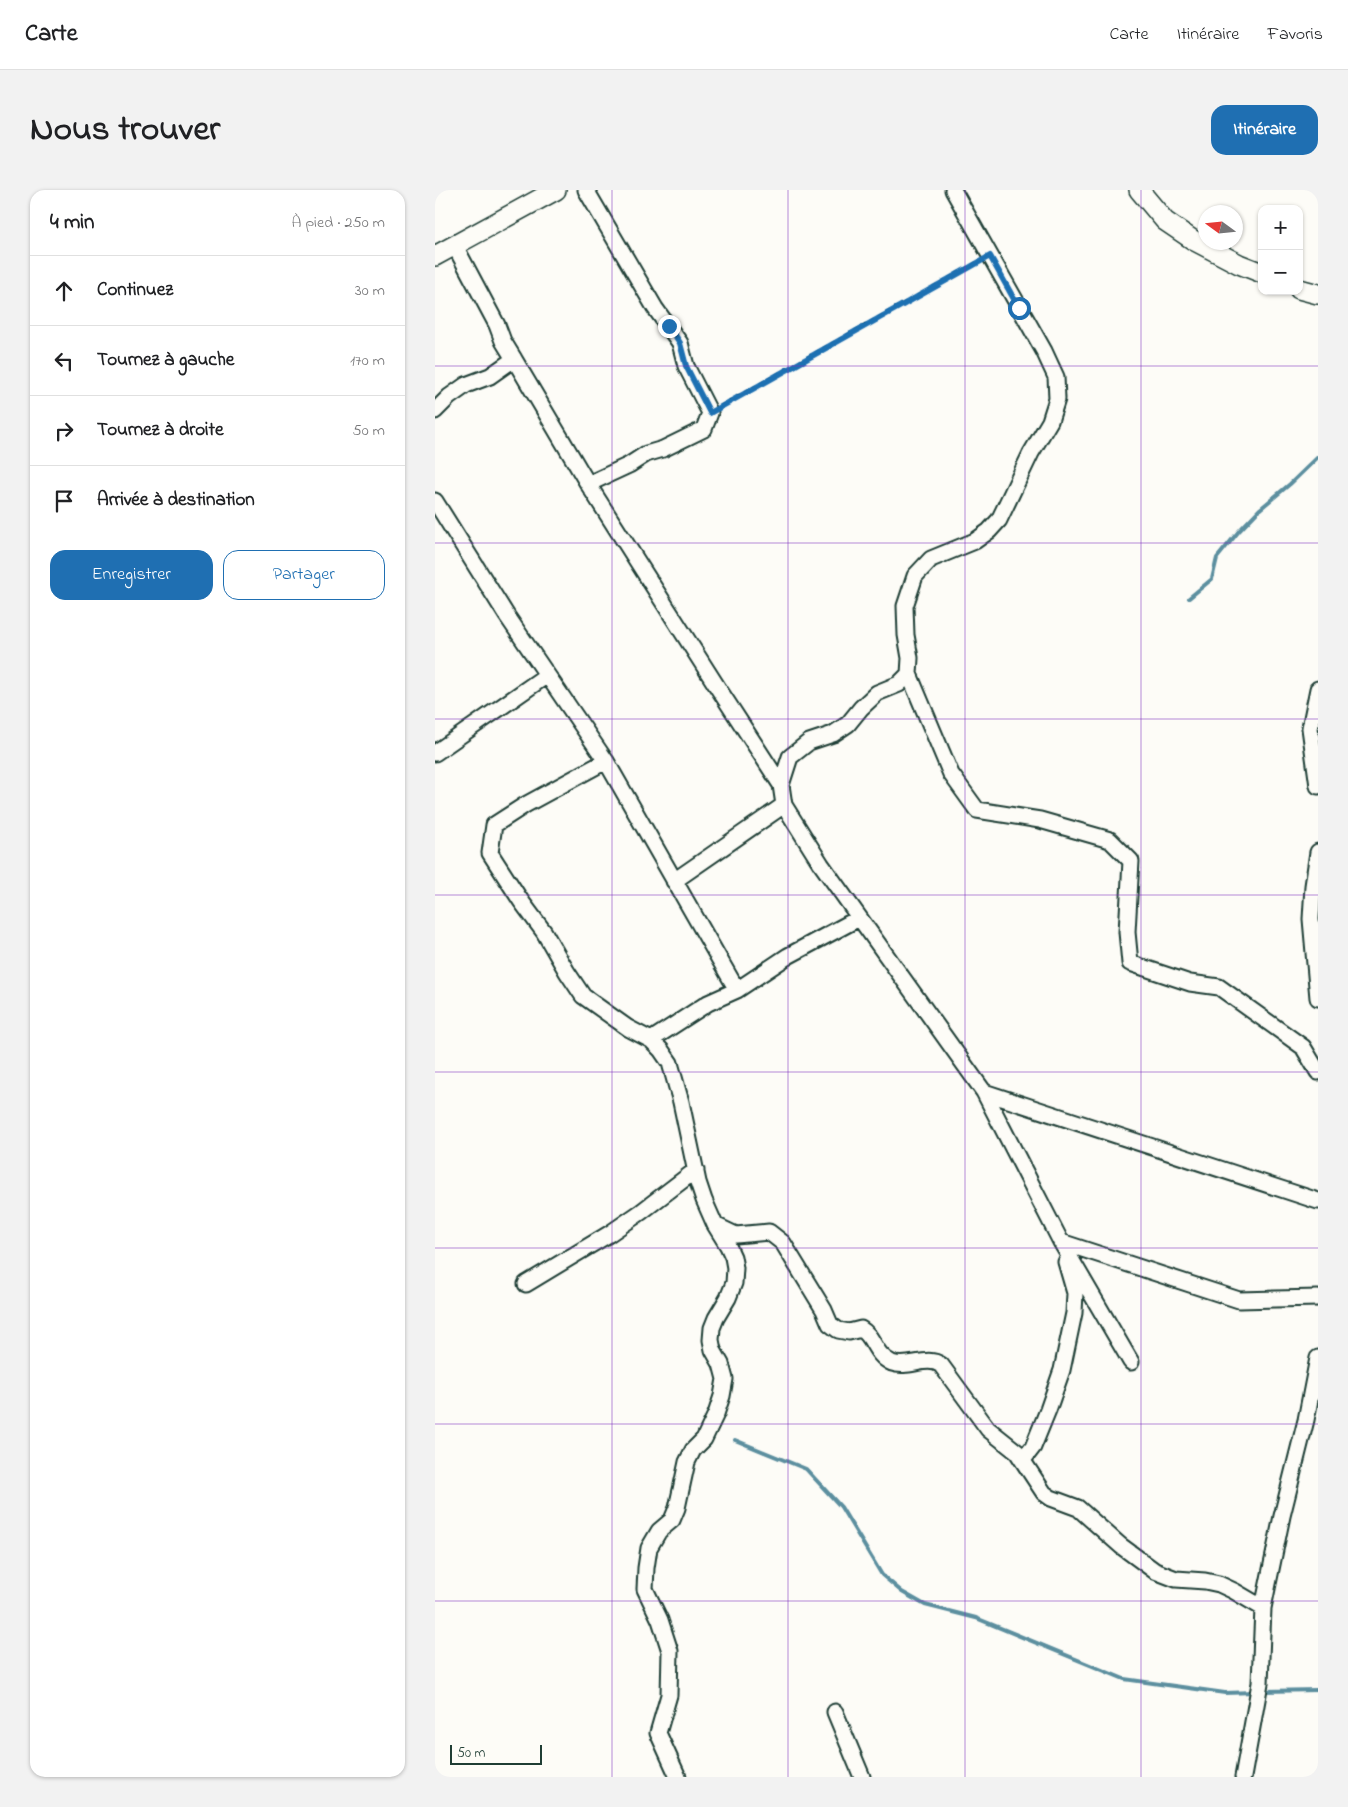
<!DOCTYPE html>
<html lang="fr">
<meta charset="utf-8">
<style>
:root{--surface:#fff;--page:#f2f2f2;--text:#202124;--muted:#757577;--line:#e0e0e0;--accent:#1f6fb2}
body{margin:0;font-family:"Indie Flower",sans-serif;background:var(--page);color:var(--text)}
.controls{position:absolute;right:15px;top:15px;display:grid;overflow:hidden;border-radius:10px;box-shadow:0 1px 4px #0004}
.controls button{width:45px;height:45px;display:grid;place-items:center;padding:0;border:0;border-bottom:1px solid var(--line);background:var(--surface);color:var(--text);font:25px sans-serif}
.compass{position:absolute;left:763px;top:15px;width:45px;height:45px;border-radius:50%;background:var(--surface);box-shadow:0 1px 4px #0004;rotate:285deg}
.scale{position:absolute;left:15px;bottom:12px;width:92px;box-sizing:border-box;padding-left:5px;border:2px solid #1f3d34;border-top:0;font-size:14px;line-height:18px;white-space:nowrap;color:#1f3d34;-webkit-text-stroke:4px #fdfcf7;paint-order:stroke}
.stop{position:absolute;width:15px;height:15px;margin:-11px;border:4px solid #1f6fb2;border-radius:50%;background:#fff}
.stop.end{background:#1f6fb2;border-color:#fff;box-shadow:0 1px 5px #0008}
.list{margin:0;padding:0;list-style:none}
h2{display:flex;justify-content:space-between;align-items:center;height:65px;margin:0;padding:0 20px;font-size:21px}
h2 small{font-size:16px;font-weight:400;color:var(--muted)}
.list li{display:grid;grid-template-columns:32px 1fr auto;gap:15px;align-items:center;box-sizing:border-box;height:70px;padding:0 20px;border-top:1px solid var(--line)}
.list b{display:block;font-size:19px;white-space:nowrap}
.list em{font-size:16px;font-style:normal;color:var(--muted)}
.actions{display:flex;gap:10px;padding:15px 20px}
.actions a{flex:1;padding:11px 0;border:1px solid var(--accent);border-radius:15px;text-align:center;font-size:18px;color:var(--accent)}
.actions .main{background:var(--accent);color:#fff}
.icon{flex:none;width:28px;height:28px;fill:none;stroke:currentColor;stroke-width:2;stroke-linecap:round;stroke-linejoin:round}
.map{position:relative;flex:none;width:883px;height:1587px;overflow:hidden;border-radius:15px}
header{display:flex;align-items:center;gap:30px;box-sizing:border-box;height:70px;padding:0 25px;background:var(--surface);border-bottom:1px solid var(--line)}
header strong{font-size:24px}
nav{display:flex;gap:28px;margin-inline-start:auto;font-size:18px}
.intro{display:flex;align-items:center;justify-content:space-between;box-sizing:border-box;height:120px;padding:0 30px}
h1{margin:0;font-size:35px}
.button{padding:12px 22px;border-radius:15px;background:var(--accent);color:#fff;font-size:18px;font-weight:700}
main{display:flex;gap:30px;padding:0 30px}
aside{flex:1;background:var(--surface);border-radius:15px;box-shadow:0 1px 4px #0004}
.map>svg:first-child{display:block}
</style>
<header>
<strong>Carte</strong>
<nav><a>Carte</a><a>Itinéraire</a><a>Favoris</a></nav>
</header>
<div class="intro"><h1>Nous trouver</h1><a class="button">Itinéraire</a></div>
<main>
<aside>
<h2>4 min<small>À pied · 250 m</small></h2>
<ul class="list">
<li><svg class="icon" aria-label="ahead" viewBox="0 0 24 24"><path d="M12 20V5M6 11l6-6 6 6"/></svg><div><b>Continuez</b></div><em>30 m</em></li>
<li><svg class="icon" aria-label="left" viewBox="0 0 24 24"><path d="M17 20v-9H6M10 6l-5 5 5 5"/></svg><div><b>Tournez à gauche</b></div><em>170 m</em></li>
<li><svg class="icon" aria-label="right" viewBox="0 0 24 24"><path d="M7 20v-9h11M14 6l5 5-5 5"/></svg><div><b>Tournez à droite</b></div><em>50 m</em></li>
<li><svg class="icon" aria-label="arrive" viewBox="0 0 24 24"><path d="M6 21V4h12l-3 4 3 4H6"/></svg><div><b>Arrivée à destination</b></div></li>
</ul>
<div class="actions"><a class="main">Enregistrer</a><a>Partager</a></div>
</aside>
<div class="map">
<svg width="883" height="1587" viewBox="0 0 883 1587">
<rect width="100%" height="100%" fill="#fdfcf7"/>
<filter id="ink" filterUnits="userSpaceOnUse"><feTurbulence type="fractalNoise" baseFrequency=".02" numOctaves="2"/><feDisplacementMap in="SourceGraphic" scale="10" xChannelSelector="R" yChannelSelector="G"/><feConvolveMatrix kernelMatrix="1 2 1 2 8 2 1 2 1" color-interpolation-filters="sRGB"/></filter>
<g filter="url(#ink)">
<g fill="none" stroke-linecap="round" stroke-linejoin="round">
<path stroke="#5c8f9f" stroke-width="4" d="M754,408L777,389L782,368L804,341L825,319L855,294L883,267
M300,1250L371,1279L406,1317L447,1385L467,1402L490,1415L541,1428L689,1489L790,1503L820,1502
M827,1501L883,1500"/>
<defs>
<path id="minor" d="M151,0L220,118L245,153L251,176L275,223L269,239L228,259L211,264L194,275L153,294
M518,0L609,161L621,187L622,209L615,231L596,263L564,330L554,341L540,351L496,369L480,386L470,416L471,445L475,468L474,484L516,584L542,620L605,630L675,650L696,671L692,742L695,773L755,793L784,797L868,857L883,882
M79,169L153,294L283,498L346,595
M0,221L14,207L31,195L55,186L79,169L68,151L62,135L20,56
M0,311L72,426L171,571L302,800
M474,484L464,494L442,503L426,518L413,534L398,544L374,552L355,567L346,595L349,615L386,674L549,902L626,1052L696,1172
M883,499L875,538L883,596
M0,563L112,485
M171,571L90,615L59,635L55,663L86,711L109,742L132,782L148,806L193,838L216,850L226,860L235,873L246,912L263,992L269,1010L280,1035L301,1045L334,1042L348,1053L389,1120L395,1134L403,1140L414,1142L426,1139C439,1146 439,1165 457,1173C474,1179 492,1165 506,1175L553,1239L582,1262L609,1303L616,1308L643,1318L686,1356L720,1381L741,1389L770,1391L784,1394L799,1401L828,1418
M883,662L878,696L876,729L883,808
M239,691L349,615
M216,850L273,813L302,800L353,766L424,728
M549,902L883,1011
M626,1052L804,1110L883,1108
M91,1094L174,1044L206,1022L261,980
M588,1270L598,1257L613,1220L627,1180L639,1123L640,1103L631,1072
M400,1522L427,1587
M243,1587L223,1543L234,1505L235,1461L225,1430L210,1399L211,1378L214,1358L224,1341L237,1330L242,1318L252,1272L258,1260L269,1249L281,1224L287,1206L290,1189L286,1174L278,1160L276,1150L277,1138L281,1128L293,1108L299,1093L300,1078L298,1067L293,1056L280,1035
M808,1587L825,1493L828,1418L847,1326L871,1230L883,1168"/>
<path id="tertiary" d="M704,0L730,31L758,50L804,74L827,83
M0,66L121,0
M864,99L883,104"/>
</defs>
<use href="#minor" stroke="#1f3d34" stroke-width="19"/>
<use href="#tertiary" stroke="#1f3d34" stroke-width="22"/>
<path stroke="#1f3d34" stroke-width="2.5" stroke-dasharray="5 4" stroke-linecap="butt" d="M286,216L545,71"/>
<use href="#minor" stroke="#fdfcf7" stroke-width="15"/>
<use href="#tertiary" stroke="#fdfcf7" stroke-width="19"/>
</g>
</g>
<g fill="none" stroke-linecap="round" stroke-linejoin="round" filter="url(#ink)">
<path stroke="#1f6fb2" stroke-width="6" d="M234,136L245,153L251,176L275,223L555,66L584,118"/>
</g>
<path fill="none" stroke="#7b2cbf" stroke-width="1" stroke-opacity="0.55" d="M177,0V1587M353,0V1587M530,0V1587M706,0V1587M0,176H883M0,353H883M0,529H883M0,705H883M0,882H883M0,1058H883M0,1234H883M0,1411H883"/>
</svg>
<div class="controls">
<button>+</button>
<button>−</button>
</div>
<svg class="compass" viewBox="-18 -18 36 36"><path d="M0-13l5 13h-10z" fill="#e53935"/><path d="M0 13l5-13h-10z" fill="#757577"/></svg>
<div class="scale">50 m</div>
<div class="stop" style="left:584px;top:118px"></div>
<div class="stop end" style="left:234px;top:136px"></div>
</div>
</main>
